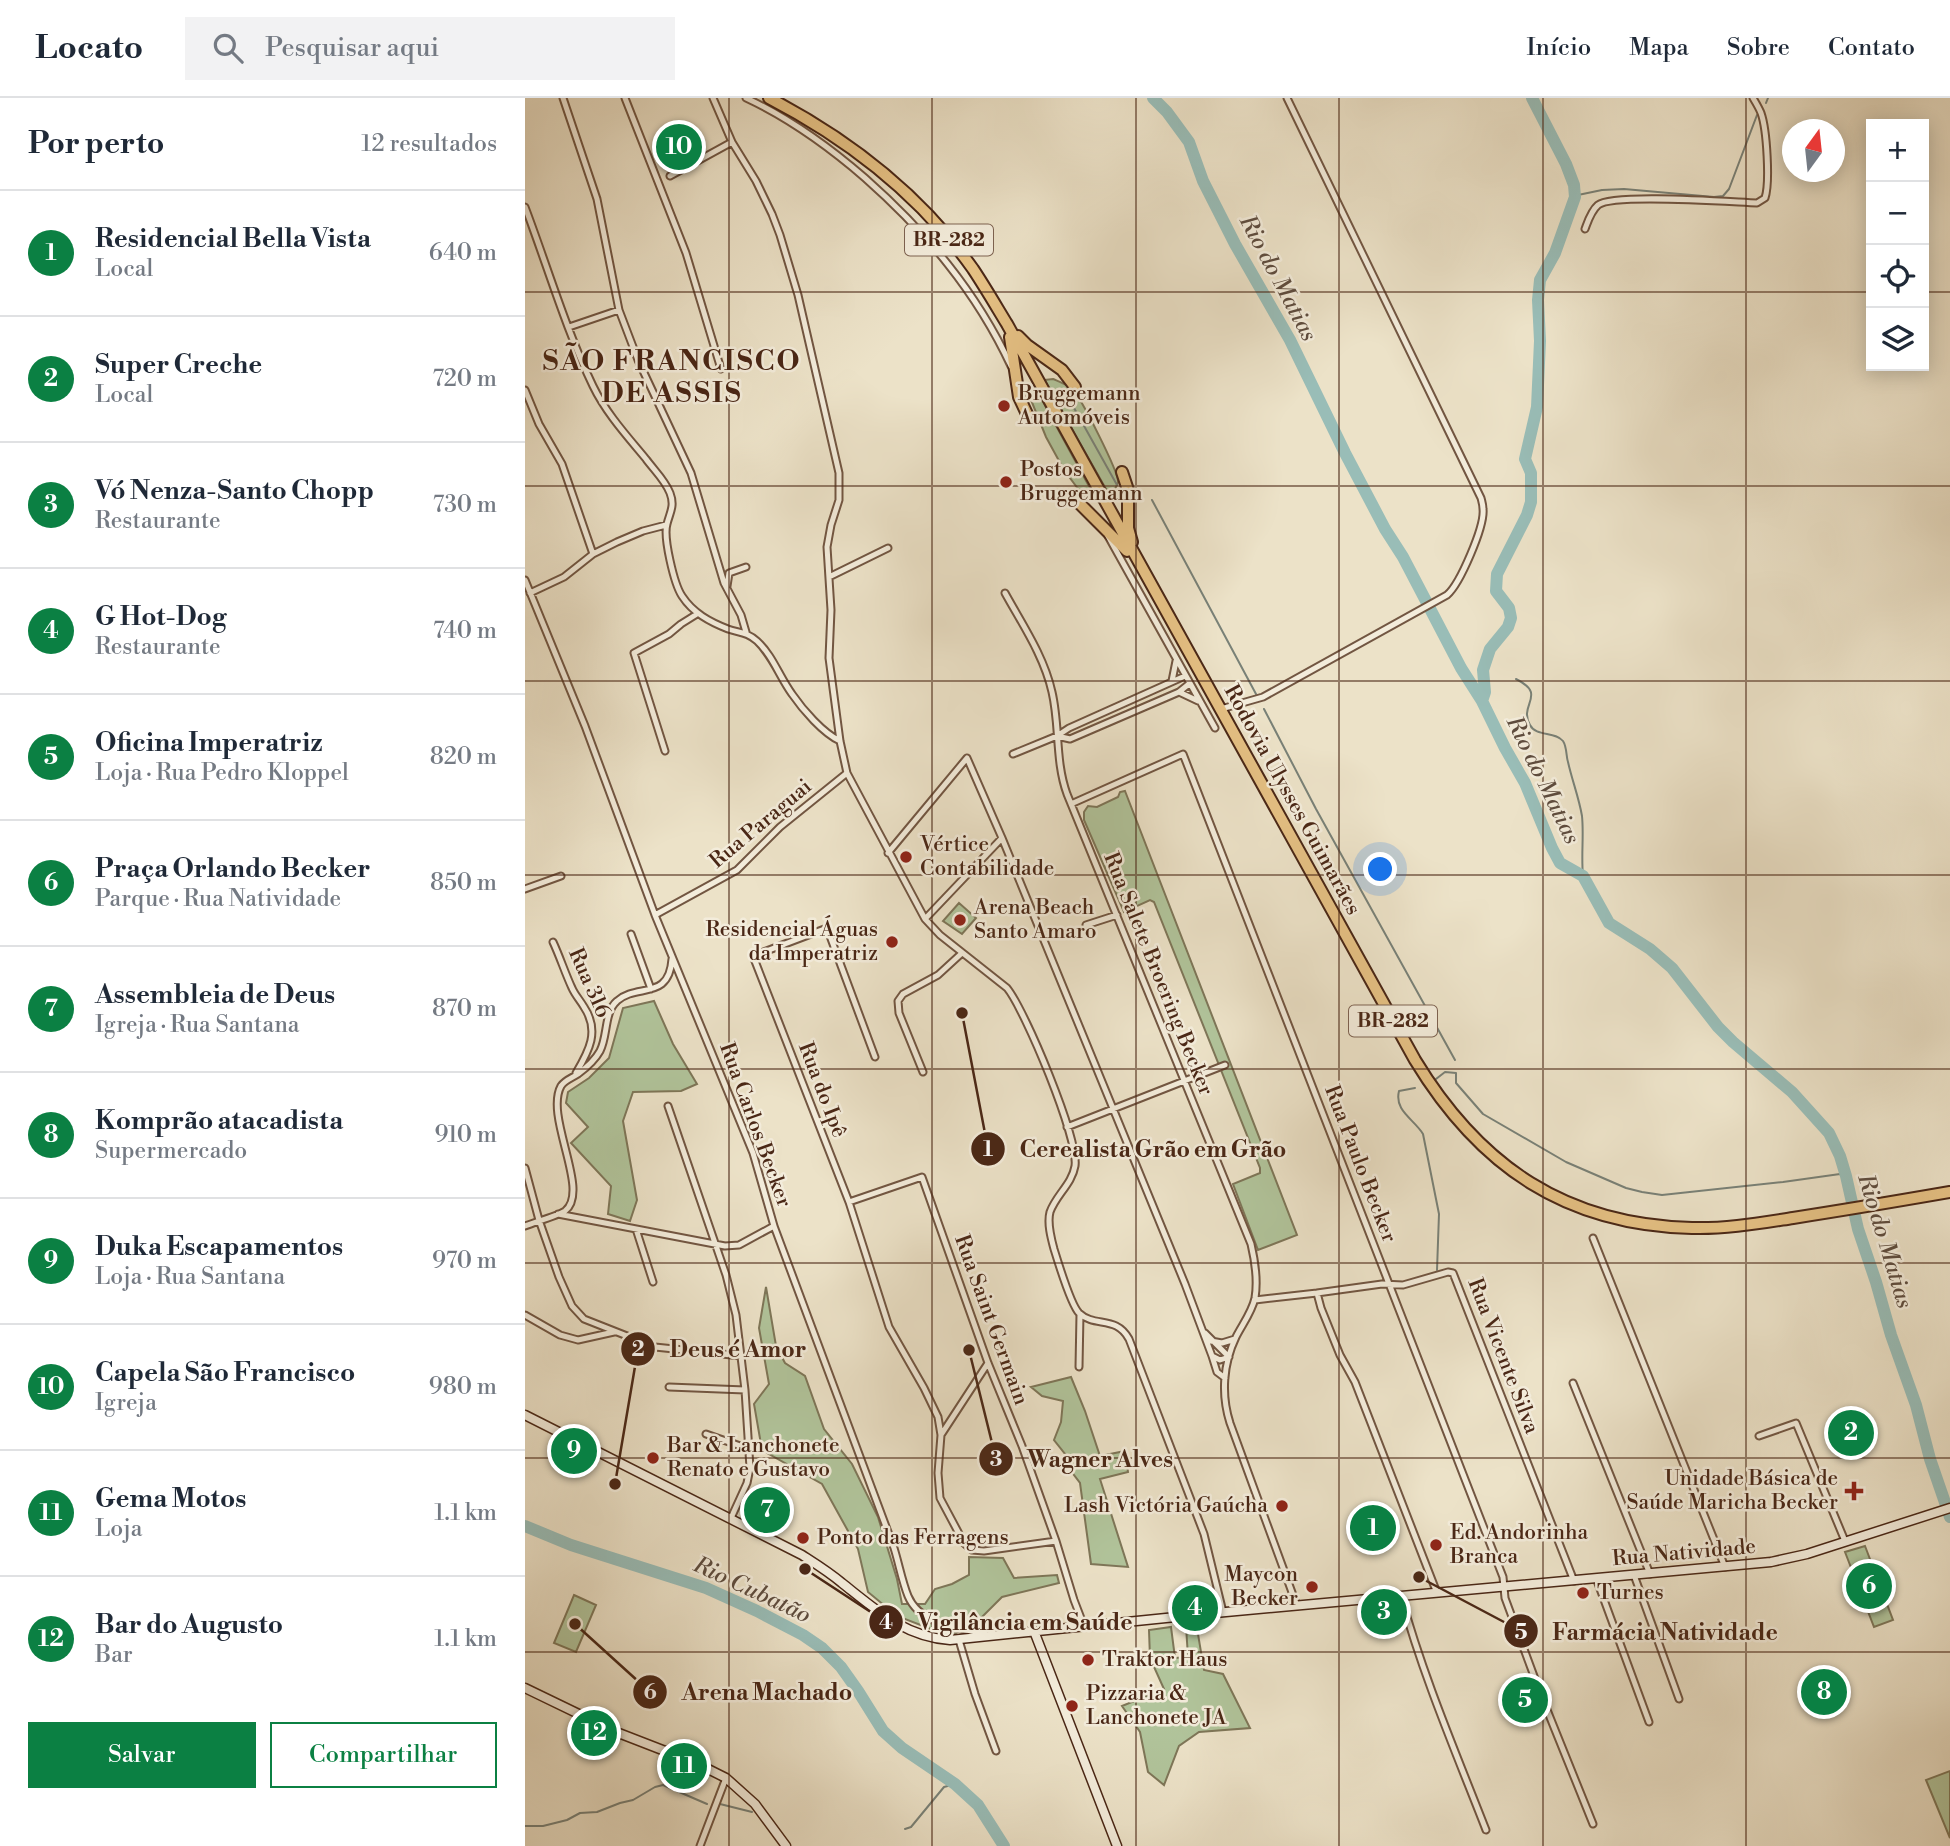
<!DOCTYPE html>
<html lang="pt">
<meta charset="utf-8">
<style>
:root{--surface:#fff;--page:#f2f2f3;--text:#1f2937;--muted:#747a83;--line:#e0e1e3;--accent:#0b8043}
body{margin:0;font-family:"Libre Bodoni",serif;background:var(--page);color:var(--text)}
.controls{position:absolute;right:21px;top:21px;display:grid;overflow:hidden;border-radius:0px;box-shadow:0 4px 18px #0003}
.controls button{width:63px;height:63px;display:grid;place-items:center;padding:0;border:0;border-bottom:2px solid var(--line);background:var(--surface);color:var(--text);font:35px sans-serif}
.compass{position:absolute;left:1257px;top:21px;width:63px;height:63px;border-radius:50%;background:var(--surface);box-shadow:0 4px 18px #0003;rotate:15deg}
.you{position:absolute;left:856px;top:772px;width:24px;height:24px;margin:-18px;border:5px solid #fff;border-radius:50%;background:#1a73e8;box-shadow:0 0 0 10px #1a73e833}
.badge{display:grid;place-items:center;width:46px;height:46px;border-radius:50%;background:var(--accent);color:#fff;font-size:23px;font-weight:700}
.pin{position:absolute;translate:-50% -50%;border:4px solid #fff;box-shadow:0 2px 7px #0006}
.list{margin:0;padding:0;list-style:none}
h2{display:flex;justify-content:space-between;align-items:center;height:91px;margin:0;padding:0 28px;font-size:30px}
h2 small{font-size:23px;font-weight:400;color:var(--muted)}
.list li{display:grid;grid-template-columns:46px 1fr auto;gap:21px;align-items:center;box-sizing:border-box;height:126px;padding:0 28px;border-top:2px solid var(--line)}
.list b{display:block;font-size:26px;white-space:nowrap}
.list p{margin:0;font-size:23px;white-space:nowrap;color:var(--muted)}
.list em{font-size:23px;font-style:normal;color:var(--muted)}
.actions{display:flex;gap:14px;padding:21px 28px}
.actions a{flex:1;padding:16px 0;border:2px solid var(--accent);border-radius:0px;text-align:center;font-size:24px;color:var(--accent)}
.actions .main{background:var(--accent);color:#fff}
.icon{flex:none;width:38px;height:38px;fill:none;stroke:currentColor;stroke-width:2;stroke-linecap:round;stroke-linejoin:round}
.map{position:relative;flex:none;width:1425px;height:1748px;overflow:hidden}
header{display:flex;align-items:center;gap:42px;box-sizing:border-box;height:98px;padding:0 35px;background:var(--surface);border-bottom:2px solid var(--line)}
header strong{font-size:33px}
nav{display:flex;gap:38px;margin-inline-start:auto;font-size:24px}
.search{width:490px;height:63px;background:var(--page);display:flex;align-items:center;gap:18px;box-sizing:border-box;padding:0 24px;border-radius:0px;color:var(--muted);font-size:26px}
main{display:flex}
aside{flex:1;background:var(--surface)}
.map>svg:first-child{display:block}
</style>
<header>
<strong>Locato</strong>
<div class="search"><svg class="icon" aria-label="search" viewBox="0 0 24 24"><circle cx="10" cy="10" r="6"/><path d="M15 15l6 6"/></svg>Pesquisar aqui</div>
<nav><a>Início</a><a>Mapa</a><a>Sobre</a><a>Contato</a></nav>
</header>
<main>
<aside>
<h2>Por perto<small>12 resultados</small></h2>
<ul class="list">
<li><span class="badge">1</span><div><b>Residencial Bella Vista</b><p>Local</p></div><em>640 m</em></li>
<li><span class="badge">2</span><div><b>Super Creche</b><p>Local</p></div><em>720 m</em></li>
<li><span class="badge">3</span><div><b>Vó Nenza-Santo Chopp</b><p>Restaurante</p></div><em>730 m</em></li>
<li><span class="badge">4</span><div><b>G Hot-Dog</b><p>Restaurante</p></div><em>740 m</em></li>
<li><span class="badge">5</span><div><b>Oficina Imperatriz</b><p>Loja · Rua Pedro Kloppel</p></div><em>820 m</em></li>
<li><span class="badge">6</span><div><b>Praça Orlando Becker</b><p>Parque · Rua Natividade</p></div><em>850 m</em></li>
<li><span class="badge">7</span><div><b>Assembleia de Deus</b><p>Igreja · Rua Santana</p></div><em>870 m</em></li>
<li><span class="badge">8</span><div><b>Komprão atacadista</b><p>Supermercado</p></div><em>910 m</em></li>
<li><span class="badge">9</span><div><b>Duka Escapamentos</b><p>Loja · Rua Santana</p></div><em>970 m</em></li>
<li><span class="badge">10</span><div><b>Capela São Francisco</b><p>Igreja</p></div><em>980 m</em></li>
<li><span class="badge">11</span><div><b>Gema Motos</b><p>Loja</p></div><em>1.1 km</em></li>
<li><span class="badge">12</span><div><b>Bar do Augusto</b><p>Bar</p></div><em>1.1 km</em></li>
</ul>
<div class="actions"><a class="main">Salvar</a><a>Compartilhar</a></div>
</aside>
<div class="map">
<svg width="1425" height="1748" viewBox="0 0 1425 1748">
<rect width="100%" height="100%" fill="#ece2c8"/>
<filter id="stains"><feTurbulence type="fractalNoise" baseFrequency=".00286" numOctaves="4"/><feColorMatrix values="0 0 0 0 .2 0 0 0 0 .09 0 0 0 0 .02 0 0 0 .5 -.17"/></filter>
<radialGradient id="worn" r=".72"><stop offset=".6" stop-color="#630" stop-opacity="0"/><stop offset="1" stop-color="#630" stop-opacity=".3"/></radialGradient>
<path fill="#b1c49b" stroke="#7e7658" stroke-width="2" d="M528,281C535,284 541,286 547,291C556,299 594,375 593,384C592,389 588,394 585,398L519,282Z
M510,289L572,403L560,400L539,372L521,339L506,302Z
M600,693L772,1137L733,1152L708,1086L735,1075V1070L629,804L625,802L599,814L559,722V714L563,708L572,709L593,699L595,694Z
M434,805L451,820L437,836L418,823Z
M129,903L148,946L172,986L156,993L108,994L98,1023L112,1102L105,1123L83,1116L86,1088L46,1045L63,1029L41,1005L43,994L64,980L84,960L98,910Z
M241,1189L251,1248L260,1265L280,1278L299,1331L327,1366L353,1419L372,1481L377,1506H400L410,1491L427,1486L444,1477V1459L478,1460L489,1480L532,1477L534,1485L477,1499L452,1524L431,1535L411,1533L372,1518L343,1494L333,1451L297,1386L237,1352L229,1306L244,1286L234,1230Z
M546,1279L560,1313L575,1358L600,1353L603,1374L575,1381L603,1469L566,1466L555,1385L546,1373L544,1361L529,1342L536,1324L538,1303L517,1298L506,1289Z
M1340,1448L1368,1522L1349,1529L1320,1454Z
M49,1497L71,1507L51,1554L29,1545Z
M661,1528L672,1530L679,1572L698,1576L725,1630L674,1634L654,1648L639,1687L623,1674L615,1634L597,1608L639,1591L625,1560L624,1532L646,1529L650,1560L663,1559Z
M1425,1673V1740L1401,1682Z"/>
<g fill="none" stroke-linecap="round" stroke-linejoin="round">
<path stroke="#798177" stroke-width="2" d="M1241,5L1243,0
M1050,99L1053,97L1077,92L1099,91L1189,99L1198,98L1204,91L1232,17
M544,301L592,387
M627,402L731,596
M991,581C1023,597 993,606 1005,627C1011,639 1030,633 1038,643C1042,649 1041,658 1043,664C1047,682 1054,700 1057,718C1059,737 1056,758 1058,778
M739,611L791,711L930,962
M911,981L920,974L931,975V985L958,1016L1041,1064L1101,1090L1117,1094L1137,1097L1258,1084L1315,1076L1321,1078
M890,990L874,993C869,1013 889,1021 898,1036L914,1116L912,1172
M195,1706L227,1714
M0,1728H18L42,1722L55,1715L72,1714L95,1705L108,1702L130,1689L138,1687L182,1706
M380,1731L386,1729L419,1689L430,1686"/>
<path stroke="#99bdb7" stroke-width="12" d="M628,0L642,14L664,44L678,83L710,146L765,242L820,355L860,431L878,459L936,570L957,603L980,650L1000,685L1027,750L1035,765L1058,778L1084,825L1125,851L1147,870L1193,929L1208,944L1267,994L1304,1035L1315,1058L1321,1078L1333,1131L1351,1184L1366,1237L1391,1307L1405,1361L1425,1419
M957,603L960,594L958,572L965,551L983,529L986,520L984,510L971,493L972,476L1002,417L1006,404V375L1000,361L1012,309L1015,243L1013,202L1015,182L1030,155L1050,99L1049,87L1041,66L1007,0
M0,1428L46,1447L181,1490L232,1513L278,1537L297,1550L316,1569L333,1593L358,1633L377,1650L430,1686L453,1707L479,1748"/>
<defs>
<path id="street" d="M38,0L72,101L94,212L113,262L166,375L199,485L216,517L221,534
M100,0L161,155L196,271
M188,0L207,44L231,83L247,116L255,137L273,197L314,375V402L306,427L302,449L306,512L304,560L315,643L322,675L400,821L415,837L482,890C500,912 554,1041 550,1068C547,1086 531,1097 525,1114C522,1125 526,1140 529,1151C533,1164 546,1207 554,1215C570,1230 591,1217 604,1241L679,1436L698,1514
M221,0C266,21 303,48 340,80C401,134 451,193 486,268
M145,78L207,44
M0,109C22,167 41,232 68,288C81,315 102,338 121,361C129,372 140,382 145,395C150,408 145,414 142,426C138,439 149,486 157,498C168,515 185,524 203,531C215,535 222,534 232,543C248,558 254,578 267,596C278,612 298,635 315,643
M1060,131C1063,123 1066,113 1073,107C1088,95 1206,104 1232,105L1240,100C1245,85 1242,32 1236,15C1234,10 1231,5 1228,0
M44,229L94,212
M0,292L14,326L37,366L68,456
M583,438L690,630
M304,479L363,450
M0,482L60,628L130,817L228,1055L249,1128L369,1450C374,1466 377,1483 383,1498C395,1527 434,1530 460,1536
M202,488L204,475L221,469
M5,495L39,479L68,456L92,444L118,433L141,427
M480,495C497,526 519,558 527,594C535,628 530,663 542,696L726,1146C730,1163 733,1182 730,1200C727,1214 717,1227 711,1239C698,1266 696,1297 705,1325L772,1508
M647,583L651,563
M654,594L673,603
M696,611L738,599L922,497C935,486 960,428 958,411C958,407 957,404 956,400L762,0
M532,638L545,641L654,594L664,586
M140,653L109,555L144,536L156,526L172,516
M488,656L532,638L544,630L660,578
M546,706L658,656L978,1479L980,1500L1016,1597L1068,1726
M363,755L442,660L477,740L660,1186L687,1258L695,1262L704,1259
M0,791L36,778
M130,817L212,772L255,729L322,675
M400,821L477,740
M561,827L592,817
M106,836L126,891
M28,844C35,859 40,875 47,890C50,897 55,902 59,909C75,933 64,953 51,975
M350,959L302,830L228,858L324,1104L364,1229L399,1290L413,1319L416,1337
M398,974L374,915L373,903L378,896L413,877L437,855
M143,1008L201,1177L211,1217L220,1292L225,1370L222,1385L206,1420
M542,1029L700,967
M0,1070L14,1122L34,1179L47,1208L59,1221L130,1249L216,1258
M324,1104L397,1079L463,1265L497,1348L531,1443L549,1502L559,1528
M33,1116L200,1148L214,1147L249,1128
M0,1128C10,1124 32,1118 40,1113C66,1093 19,1019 36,988C40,982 47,980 53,976C61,970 70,962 75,953C83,938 79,914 92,903C112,885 144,903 147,861
M111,1131L128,1184
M1068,1140L1200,1469
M792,1195L857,1186L878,1187L923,1174L928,1175L1049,1483
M730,1202L792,1195L796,1210L815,1257L830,1284L912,1495
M0,1217L35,1237L53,1242L89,1234
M680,1235L704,1259
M686,1243L697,1245L710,1241
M687,1258L692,1274L700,1280
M463,1265L416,1337L413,1375L415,1400L439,1445L447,1452L459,1453L531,1443
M554,1269L555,1216
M1048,1285L1125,1476
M144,1289L220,1292
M181,1336L224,1351
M1234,1338L1271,1325L1320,1443
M1109,1477L1154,1601
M1071,1480L1124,1624
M876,1498C898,1578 931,1655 961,1732
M434,1542L450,1596L471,1653
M175,1748L201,1680"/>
<path id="secondary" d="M0,1317L277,1457C291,1466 304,1474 317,1485C351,1512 380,1539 425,1542L690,1515L1246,1464L1282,1456L1425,1410
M509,1533L592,1748
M0,1590L91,1634L171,1665L201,1680L230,1706L261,1748"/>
<path id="highway" d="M244,0C323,41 396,98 448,171C460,189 471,208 482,226L890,962C955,1069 1041,1127 1167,1130C1201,1131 1235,1125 1268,1120C1320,1112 1373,1103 1425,1094
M493,238L502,247L537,272L550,289
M485,239L494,299L502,316
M597,374L603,392V430L607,444
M552,403L602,453"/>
</defs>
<use href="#street" stroke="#725642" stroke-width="9"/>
<use href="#secondary" stroke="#4a2716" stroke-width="11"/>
<use href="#highway" stroke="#4a2716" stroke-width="14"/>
<use href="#street" stroke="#f3ecdb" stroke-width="5"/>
<use href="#secondary" stroke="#f3ecdb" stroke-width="8"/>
<use href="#highway" stroke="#e6c184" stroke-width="10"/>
</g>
<path fill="none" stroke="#4a2716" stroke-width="2" stroke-opacity="0.55" d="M204,0V1748M407,0V1748M611,0V1748M814,0V1748M1018,0V1748M1221,0V1748M0,194H1346M1399,194H1425M0,388H1425M0,583H1425M0,777H1425M0,971H1425M0,1165H1425M0,1360H1425M0,1554H1425"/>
<g fill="#8f2418" stroke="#f3ecdb" stroke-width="2.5">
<circle cx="479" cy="308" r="7"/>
<circle cx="481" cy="384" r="7"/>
<circle cx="381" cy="759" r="7"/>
<circle cx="435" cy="822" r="7"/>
<circle cx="367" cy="844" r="7"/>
<circle cx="128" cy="1360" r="7"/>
<path d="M1325.5 1382.5h7v7h7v7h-7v7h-7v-7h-7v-7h7z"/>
<circle cx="757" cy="1408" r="7"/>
<circle cx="278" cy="1440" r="7"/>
<circle cx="911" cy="1447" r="7"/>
<circle cx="787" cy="1489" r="7"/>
<circle cx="1058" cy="1495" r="7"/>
<circle cx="563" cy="1562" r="7"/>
<circle cx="547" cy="1608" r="7"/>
</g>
<g text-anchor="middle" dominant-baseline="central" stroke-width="5" stroke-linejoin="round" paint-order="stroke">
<g fill="#f3ecdb" stroke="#7d6251" stroke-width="2">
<rect x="380" y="126.5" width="88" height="31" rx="5"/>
<rect x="824" y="907.5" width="88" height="31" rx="5"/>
</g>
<g font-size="19" font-weight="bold" fill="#4a2716">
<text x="424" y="142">BR-282</text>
<text x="868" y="923">BR-282</text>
</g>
<g font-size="21" fill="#4a2716" stroke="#f3ecdb" text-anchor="start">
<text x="493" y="296">Bruggemann<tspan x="493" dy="24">Automóveis</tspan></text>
<text x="495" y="372">Postos<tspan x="495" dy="24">Bruggemann</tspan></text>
<text x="395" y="747">Vértice<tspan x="395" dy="24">Contabilidade</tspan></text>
<text x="449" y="810">Arena Beach<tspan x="449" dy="24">Santo Amaro</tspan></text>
<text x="353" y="832" text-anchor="end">Residencial Águas<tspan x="353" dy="24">da Imperatriz</tspan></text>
<text x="142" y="1348">Bar &amp; Lanchonete<tspan x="142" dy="24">Renato e Gustavo</tspan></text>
<text x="1313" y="1381" text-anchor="end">Unidade Básica de<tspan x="1313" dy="24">Saúde Maricha Becker</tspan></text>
<text x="743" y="1408" text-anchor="end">Lash Victória Gaúcha</text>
<text x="925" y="1435">Ed. Andorinha<tspan x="925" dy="24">Branca</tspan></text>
<text x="292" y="1440">Ponto das Ferragens</text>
<text x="773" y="1477" text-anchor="end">Maycon<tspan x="773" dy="24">Becker</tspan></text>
<text x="1072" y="1495">Turnes</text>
<text x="577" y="1562">Traktor Haus</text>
<text x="561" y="1596">Pizzaria &amp;<tspan x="561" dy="24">Lanchonete JA</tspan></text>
</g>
<g font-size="21" fill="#4a2716" stroke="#f3ecdb">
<text transform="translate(767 702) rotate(61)">Rodovia Ulysses Guimarães</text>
<text transform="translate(236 726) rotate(-40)">Rua Paraguai</text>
<text transform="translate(633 876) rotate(68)">Rua Salete Broering Becker</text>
<text transform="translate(64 885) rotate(66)">Rua 316</text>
<text transform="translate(297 992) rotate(69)">Rua do Ipê</text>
<text transform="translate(230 1027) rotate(70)">Rua Carlos Becker</text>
<text transform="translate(835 1066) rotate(69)">Rua Paulo Becker</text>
<text transform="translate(466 1222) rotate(70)">Rua Saint Germain</text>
<text transform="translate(978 1258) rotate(69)">Rua Vicente Silva</text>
<text transform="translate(1159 1455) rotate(-5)">Rua Natividade</text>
</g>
<g font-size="23" font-style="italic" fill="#5e4c3e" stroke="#f3ecdb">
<text transform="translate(753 180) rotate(62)">Rio do Matias</text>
<text transform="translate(1018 682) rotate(64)">Rio do Matias</text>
<text transform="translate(1360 1143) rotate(73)">Rio do Matias</text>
<text transform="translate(227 1492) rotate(25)">Rio Cubatão</text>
</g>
<g font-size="28" font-weight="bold" letter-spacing="2" fill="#4a2716" stroke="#f3ecdb">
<text x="147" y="263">SÃO FRANCISCO<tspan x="147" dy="32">DE ASSIS</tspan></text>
</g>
</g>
<path fill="none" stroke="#4a2716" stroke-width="2.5" d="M437 915L463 1051M90 1386L113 1251M444 1252L471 1361M280 1471L361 1524M894 1479L996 1533M50 1526L125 1594"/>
<g fill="#4a2716" stroke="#f3ecdb" stroke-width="2.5">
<circle cx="437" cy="915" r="7"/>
<circle cx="90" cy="1386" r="7"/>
<circle cx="444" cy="1252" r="7"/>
<circle cx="280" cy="1471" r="7"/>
<circle cx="894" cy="1479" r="7"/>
<circle cx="50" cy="1526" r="7"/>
<circle cx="463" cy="1051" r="18"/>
<circle cx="113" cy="1251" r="18"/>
<circle cx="471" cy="1361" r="18"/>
<circle cx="361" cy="1524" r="18"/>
<circle cx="996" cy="1533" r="18"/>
<circle cx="125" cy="1594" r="18"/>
</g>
<g font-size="21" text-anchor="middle" font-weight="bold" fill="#fff">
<text x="463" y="1058">1</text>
<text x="113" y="1258">2</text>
<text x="471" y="1368">3</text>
<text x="361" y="1531">4</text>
<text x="996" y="1541">5</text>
<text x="125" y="1601">6</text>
</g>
<g font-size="23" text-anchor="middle" font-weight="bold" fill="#4a2716" stroke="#f3ecdb" stroke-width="5" stroke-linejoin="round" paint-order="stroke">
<text x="628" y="1059">Cerealista Grão em Grão</text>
<text x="213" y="1259">Deus é Amor</text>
<text x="575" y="1369">Wagner Alves</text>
<text x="500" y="1532">Vigilância em Saúde</text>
<text x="1140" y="1542">Farmácia Natividade</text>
<text x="242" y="1602">Arena Machado</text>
</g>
<rect width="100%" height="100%" filter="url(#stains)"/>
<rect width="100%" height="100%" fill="url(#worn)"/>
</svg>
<div class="controls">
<button>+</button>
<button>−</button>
<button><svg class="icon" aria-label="locate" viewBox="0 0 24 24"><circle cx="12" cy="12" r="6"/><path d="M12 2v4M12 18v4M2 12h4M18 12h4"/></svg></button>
<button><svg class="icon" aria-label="layers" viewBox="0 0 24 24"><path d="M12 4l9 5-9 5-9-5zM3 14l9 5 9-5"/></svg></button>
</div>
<svg class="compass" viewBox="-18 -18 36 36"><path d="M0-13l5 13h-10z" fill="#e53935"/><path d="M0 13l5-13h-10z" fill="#747a83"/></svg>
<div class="you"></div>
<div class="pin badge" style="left:848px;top:1430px">1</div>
<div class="pin badge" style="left:1326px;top:1335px">2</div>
<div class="pin badge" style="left:859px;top:1514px">3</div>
<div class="pin badge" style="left:670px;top:1510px">4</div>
<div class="pin badge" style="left:1000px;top:1602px">5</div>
<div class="pin badge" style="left:1344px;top:1488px">6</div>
<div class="pin badge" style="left:242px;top:1412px">7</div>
<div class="pin badge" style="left:1299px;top:1594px">8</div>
<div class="pin badge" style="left:49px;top:1353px">9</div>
<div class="pin badge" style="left:154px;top:49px">10</div>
<div class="pin badge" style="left:159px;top:1668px">11</div>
<div class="pin badge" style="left:69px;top:1635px">12</div>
</div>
</main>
